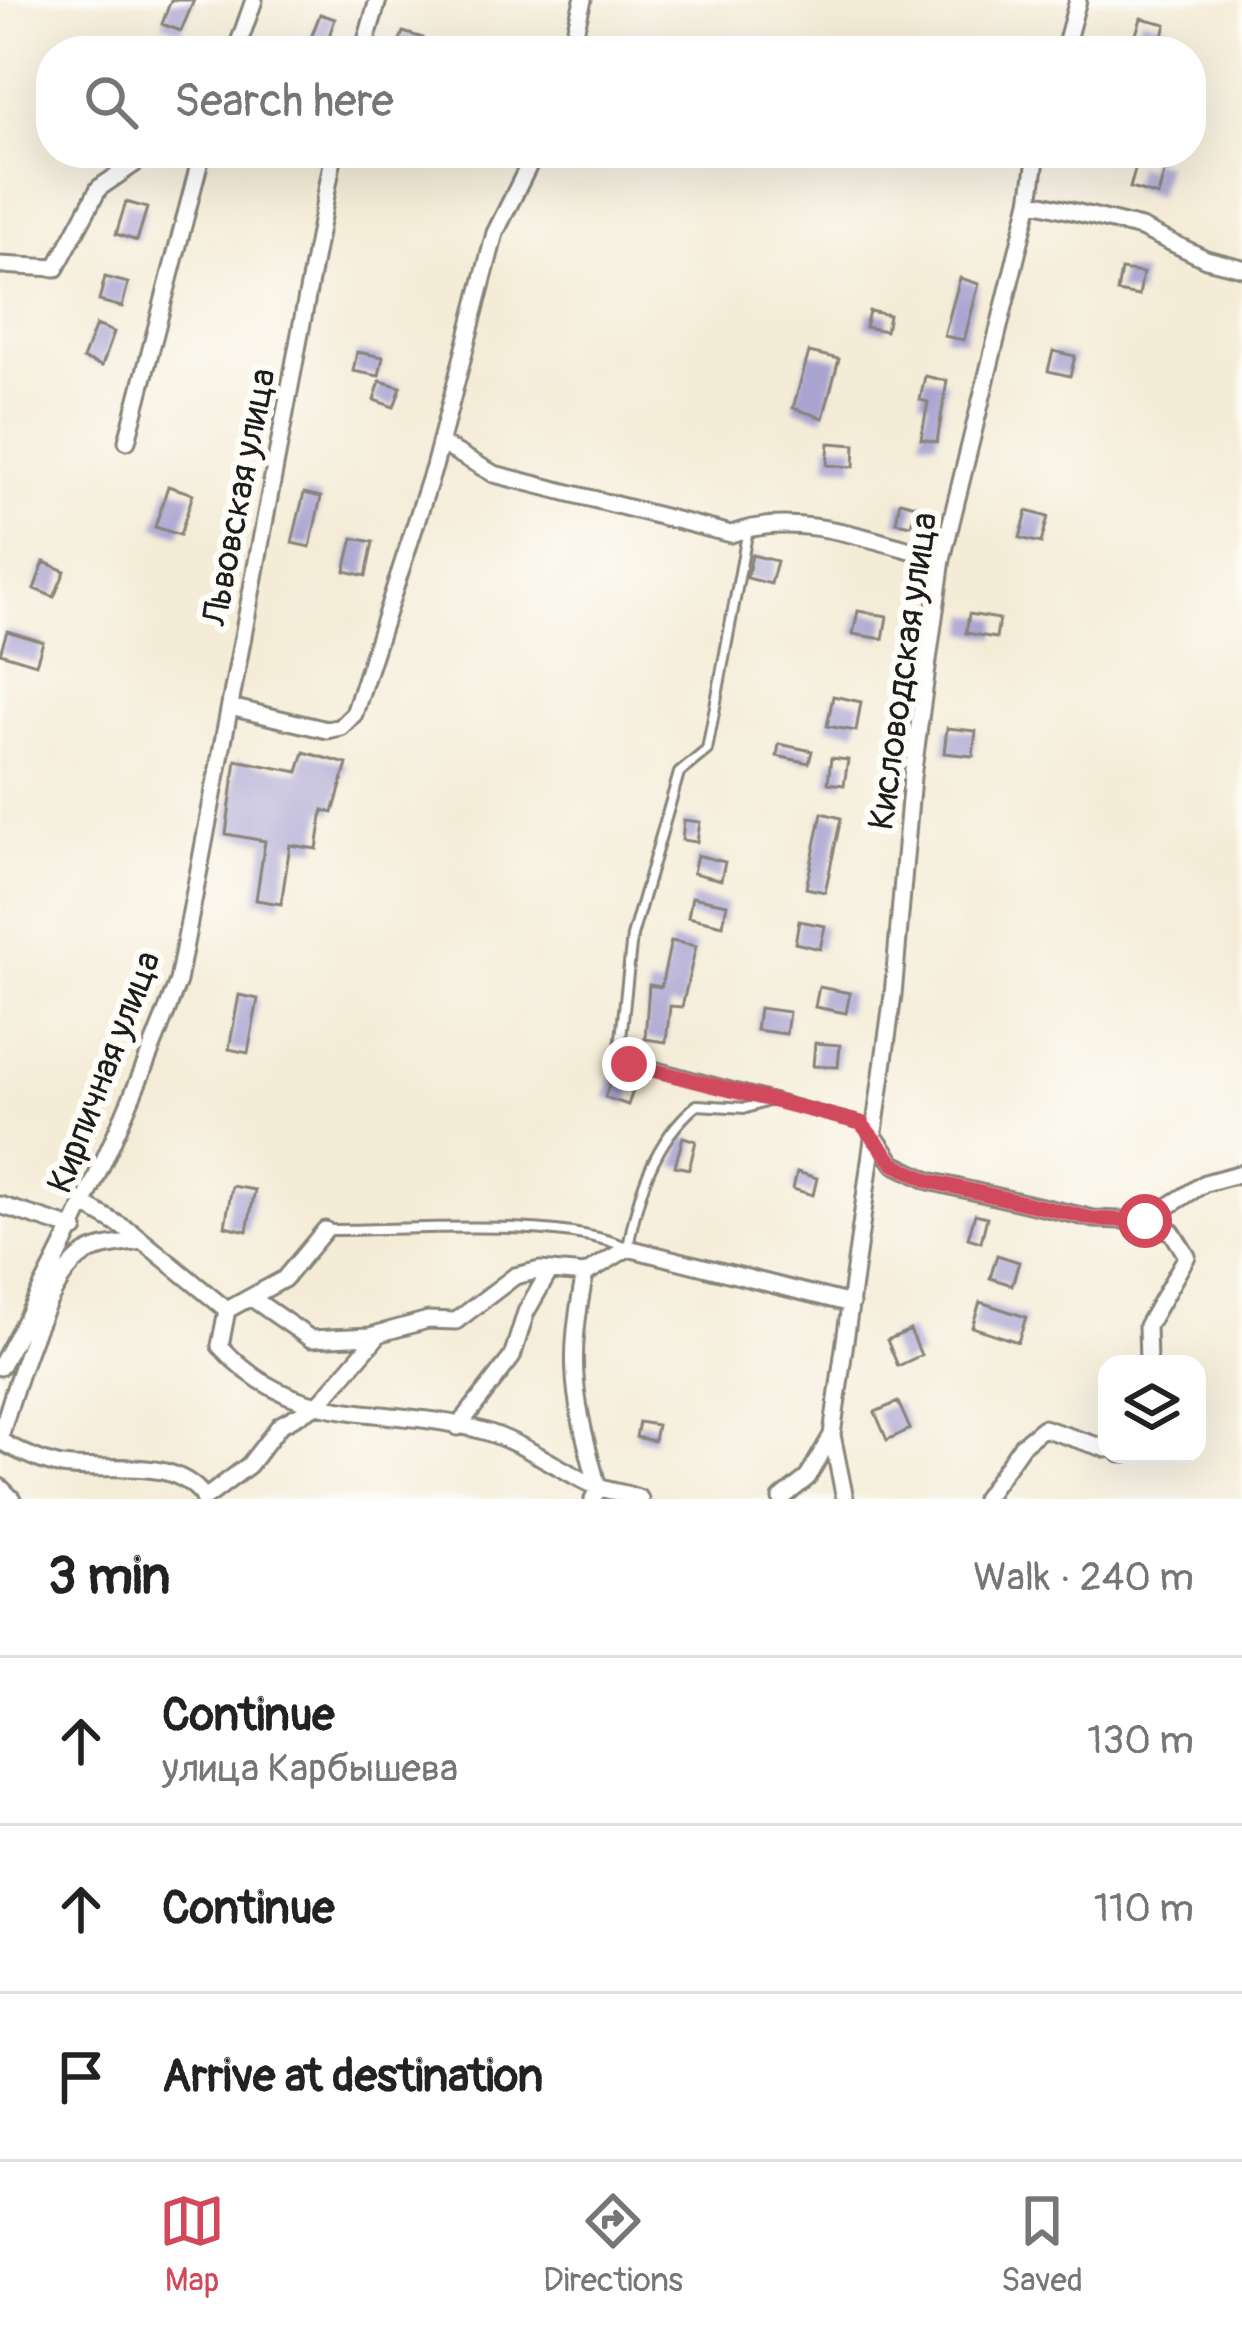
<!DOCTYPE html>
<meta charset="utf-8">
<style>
:root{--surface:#fff;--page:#f2f2f2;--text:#222;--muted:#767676;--line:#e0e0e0;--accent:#d1495b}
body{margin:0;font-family:Pangolin,sans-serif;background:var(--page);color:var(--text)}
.controls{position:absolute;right:36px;bottom:36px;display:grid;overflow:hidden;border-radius:24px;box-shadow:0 12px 48px #0002}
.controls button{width:108px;height:108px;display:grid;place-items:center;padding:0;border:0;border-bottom:3px solid var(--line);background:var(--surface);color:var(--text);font:60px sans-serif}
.stop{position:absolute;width:36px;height:36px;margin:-27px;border:9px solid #d1495b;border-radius:50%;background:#fff}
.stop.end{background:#d1495b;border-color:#fff;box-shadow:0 3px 12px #0008}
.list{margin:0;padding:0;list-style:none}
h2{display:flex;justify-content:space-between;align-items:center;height:156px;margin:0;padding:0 48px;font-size:51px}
h2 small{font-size:39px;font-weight:400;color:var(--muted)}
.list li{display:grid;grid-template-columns:78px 1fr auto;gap:36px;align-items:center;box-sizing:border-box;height:168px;padding:0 48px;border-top:3px solid var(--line)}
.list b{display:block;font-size:45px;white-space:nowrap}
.list p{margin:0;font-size:39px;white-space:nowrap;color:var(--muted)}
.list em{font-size:39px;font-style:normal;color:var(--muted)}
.icon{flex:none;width:66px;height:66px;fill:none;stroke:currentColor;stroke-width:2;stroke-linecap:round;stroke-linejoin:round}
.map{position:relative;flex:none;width:1242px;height:1499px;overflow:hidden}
.search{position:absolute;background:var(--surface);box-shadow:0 12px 48px #0002;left:36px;right:36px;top:36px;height:132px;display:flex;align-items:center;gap:30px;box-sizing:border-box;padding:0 42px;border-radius:48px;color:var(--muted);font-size:45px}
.sheet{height:660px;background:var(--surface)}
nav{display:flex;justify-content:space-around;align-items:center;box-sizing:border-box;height:168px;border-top:3px solid var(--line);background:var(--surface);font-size:33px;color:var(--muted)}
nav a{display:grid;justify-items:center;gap:6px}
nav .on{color:var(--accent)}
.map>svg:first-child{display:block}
</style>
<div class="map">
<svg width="1242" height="1499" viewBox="0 0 1242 1499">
<rect width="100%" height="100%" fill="#fdfcf7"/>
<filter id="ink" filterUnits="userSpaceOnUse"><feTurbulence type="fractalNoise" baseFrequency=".00833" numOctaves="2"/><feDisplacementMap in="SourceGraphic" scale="24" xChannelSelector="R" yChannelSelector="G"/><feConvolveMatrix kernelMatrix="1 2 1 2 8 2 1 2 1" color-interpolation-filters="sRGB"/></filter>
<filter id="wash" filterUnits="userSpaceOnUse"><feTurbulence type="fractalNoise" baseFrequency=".004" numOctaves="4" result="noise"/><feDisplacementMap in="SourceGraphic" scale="48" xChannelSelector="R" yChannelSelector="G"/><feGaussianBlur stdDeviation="2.7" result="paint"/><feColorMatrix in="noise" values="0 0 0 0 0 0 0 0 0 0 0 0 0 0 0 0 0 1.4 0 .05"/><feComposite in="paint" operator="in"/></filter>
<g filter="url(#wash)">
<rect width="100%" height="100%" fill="#f4ecd7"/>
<g id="blocks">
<path fill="#aba4d1" d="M171,0H194L181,31L162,24Z
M320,14L335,19L324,51H306Z
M1141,18L1166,24L1161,45L1135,38Z
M403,32L423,38L419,51H396Z
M1149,160L1166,165L1158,196L1130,188L1136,166L1147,169Z
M126,202L147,208L137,241L116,234Z
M1121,270L1143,273L1139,296L1117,292Z
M105,277L128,283L122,307L99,301Z
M960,278L979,284L964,340L944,336Z
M869,311L889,315L886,331L865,327Z
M96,325L114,332L102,366L83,359Z
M1053,351L1075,356L1070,376L1048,371Z
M357,352L383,357L379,376L353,371Z
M809,352L839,359L823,418L793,408Z
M925,376L947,381L937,442L921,439L928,402L920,400Z
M380,381L401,387L394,407L374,400Z
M829,443L855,445L854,467L827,465Z
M168,486L193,494L180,535L155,527Z
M304,493L321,497L310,547L292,543Z
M900,501L916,505L911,525L896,522Z
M1027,511L1048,517L1041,543L1020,538Z
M353,538L373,542L366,576L345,571Z
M752,555L777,561L771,584L747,578Z
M44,562L65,571L54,597L34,589Z
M858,611L887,616L883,639L853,634Z
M969,614L999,619L996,638L966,633Z
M7,631L43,642L36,664L0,653Z
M833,696L861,702L856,731L827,726Z
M947,728L976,731L973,756L944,753Z
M779,744L812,751L809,763L777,756Z
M304,752L347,764L333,813L323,810L317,849L290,845L281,904L256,900L265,841L226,834L236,760L298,772Z
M831,758L848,760L844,785L828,783Z
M822,813L841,818L825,892L806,888Z
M684,820L700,822L697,842L682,840Z
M697,855L725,862L721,880L693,873Z
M692,897L727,904L723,925L688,917Z
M799,921L825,926L820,949L795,943Z
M671,941L696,946L682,1007L670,1006L666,1042L645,1039L649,985L661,987Z
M819,987L850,993L846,1013L815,1007Z
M239,995L258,999L248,1053L229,1049Z
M759,1008L789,1012L786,1034L756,1030Z
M815,1043L840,1045L838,1067L813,1066Z
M612,1077L635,1085L628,1105L605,1097Z
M683,1137L696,1141L689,1169L675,1166Z
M797,1172L817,1178L813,1195L793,1189Z
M232,1186L255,1190L247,1231L225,1226Z
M975,1214L987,1217L981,1242L968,1238Z
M997,1255L1019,1262L1012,1285L990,1278Z
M980,1302L1026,1317L1018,1342L972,1327Z
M910,1330L921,1355L898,1366L887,1340Z
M898,1402L910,1429L887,1440L875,1412Z
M639,1422L657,1425L654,1441L636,1437Z"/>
</g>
</g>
<g filter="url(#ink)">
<use href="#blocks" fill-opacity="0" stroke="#88847a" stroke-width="3"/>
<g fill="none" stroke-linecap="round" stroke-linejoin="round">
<defs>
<path id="service" d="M748,529L707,750L679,773L632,936L619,1057L861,1123L871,1132
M325,1230C404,1231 562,1216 628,1248C637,1195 654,1140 697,1105L746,1108L774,1099"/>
<path id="minor" d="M575,38L603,51
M236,51L254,0
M363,51L378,0
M570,51L583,0
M1064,51L1078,0
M1030,201L1141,228L1206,259L1242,268
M0,265L56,268L99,188L150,153
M127,441L202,153
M440,443L494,474L731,534C796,509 877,542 942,559
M230,707L327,730L341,727L354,714L434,467L495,233L535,153
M872,1133L894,1164L929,1181L1094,1219L1145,1221L1205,1183L1242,1173
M0,1205L75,1229
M85,1205L133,1233L227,1310L220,1346C299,1434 390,1402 487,1432C527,1445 558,1469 595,1486C609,1492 626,1492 640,1499
M1145,1221L1172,1232L1187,1256L1147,1326L1148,1364
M585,1274C566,1366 574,1398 598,1488L593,1499
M253,1299L311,1339L370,1336L428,1320L456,1321L515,1276L540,1270L585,1274L628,1248L851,1304
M227,1310L284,1279L325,1230
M0,1367C69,1242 128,1115 178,981L334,153
M458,1427L512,1357L526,1312L549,1272
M0,1437C13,1394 46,1274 87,1253C102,1245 126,1244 142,1241
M0,1441C18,1451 42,1462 62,1466C110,1473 173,1454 205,1498
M1120,1454H1125
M0,1487L12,1499
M204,1499L249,1465L280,1425L319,1404L380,1333
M781,1499L807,1478L832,1435
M845,1499L832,1435L893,995L912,777L942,559L1030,201L1037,153
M984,1499L1022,1445L1043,1428L1107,1449"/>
</defs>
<use href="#service" stroke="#88847a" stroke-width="14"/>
<use href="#minor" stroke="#88847a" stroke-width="21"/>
<use href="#service" stroke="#fff" stroke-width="8"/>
<use href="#minor" stroke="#fff" stroke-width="15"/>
</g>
</g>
<g fill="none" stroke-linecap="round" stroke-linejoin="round" filter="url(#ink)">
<path stroke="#d1495b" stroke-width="15" d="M629,1064L861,1123L894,1164L929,1181L1094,1219L1145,1221"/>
</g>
<g text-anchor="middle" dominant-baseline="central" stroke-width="12" stroke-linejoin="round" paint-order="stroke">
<g font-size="36" fill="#1c1c1c" stroke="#fdfcf7">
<text transform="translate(239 497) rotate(-79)">Львовская улица</text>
<text transform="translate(903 671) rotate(-82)">Кисловодская улица</text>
<text transform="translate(104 1072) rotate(-69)">Кирпичная улица</text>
</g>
</g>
</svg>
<div class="controls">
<button><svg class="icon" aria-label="layers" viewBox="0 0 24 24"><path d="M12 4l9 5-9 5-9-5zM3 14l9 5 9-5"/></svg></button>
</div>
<div class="stop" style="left:1145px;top:1221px"></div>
<div class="stop end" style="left:629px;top:1064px"></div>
<div class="search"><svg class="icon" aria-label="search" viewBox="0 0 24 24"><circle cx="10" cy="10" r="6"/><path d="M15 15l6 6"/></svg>Search here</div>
</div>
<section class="sheet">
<h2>3 min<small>Walk · 240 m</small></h2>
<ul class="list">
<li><svg class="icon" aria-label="ahead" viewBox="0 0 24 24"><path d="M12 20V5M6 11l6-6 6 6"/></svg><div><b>Continue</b><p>улица Карбышева</p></div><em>130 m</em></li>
<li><svg class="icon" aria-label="ahead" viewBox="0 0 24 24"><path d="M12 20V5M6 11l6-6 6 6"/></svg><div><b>Continue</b></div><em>110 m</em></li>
<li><svg class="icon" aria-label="arrive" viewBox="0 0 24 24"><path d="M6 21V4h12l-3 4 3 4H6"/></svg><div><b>Arrive at destination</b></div></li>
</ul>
</section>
<nav>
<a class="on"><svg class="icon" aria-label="map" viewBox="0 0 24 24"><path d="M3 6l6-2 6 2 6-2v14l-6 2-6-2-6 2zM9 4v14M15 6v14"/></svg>Map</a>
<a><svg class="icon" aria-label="directions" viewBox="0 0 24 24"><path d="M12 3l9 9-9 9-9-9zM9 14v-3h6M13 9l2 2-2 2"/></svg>Directions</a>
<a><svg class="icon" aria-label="saved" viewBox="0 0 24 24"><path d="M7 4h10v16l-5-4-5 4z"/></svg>Saved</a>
</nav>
